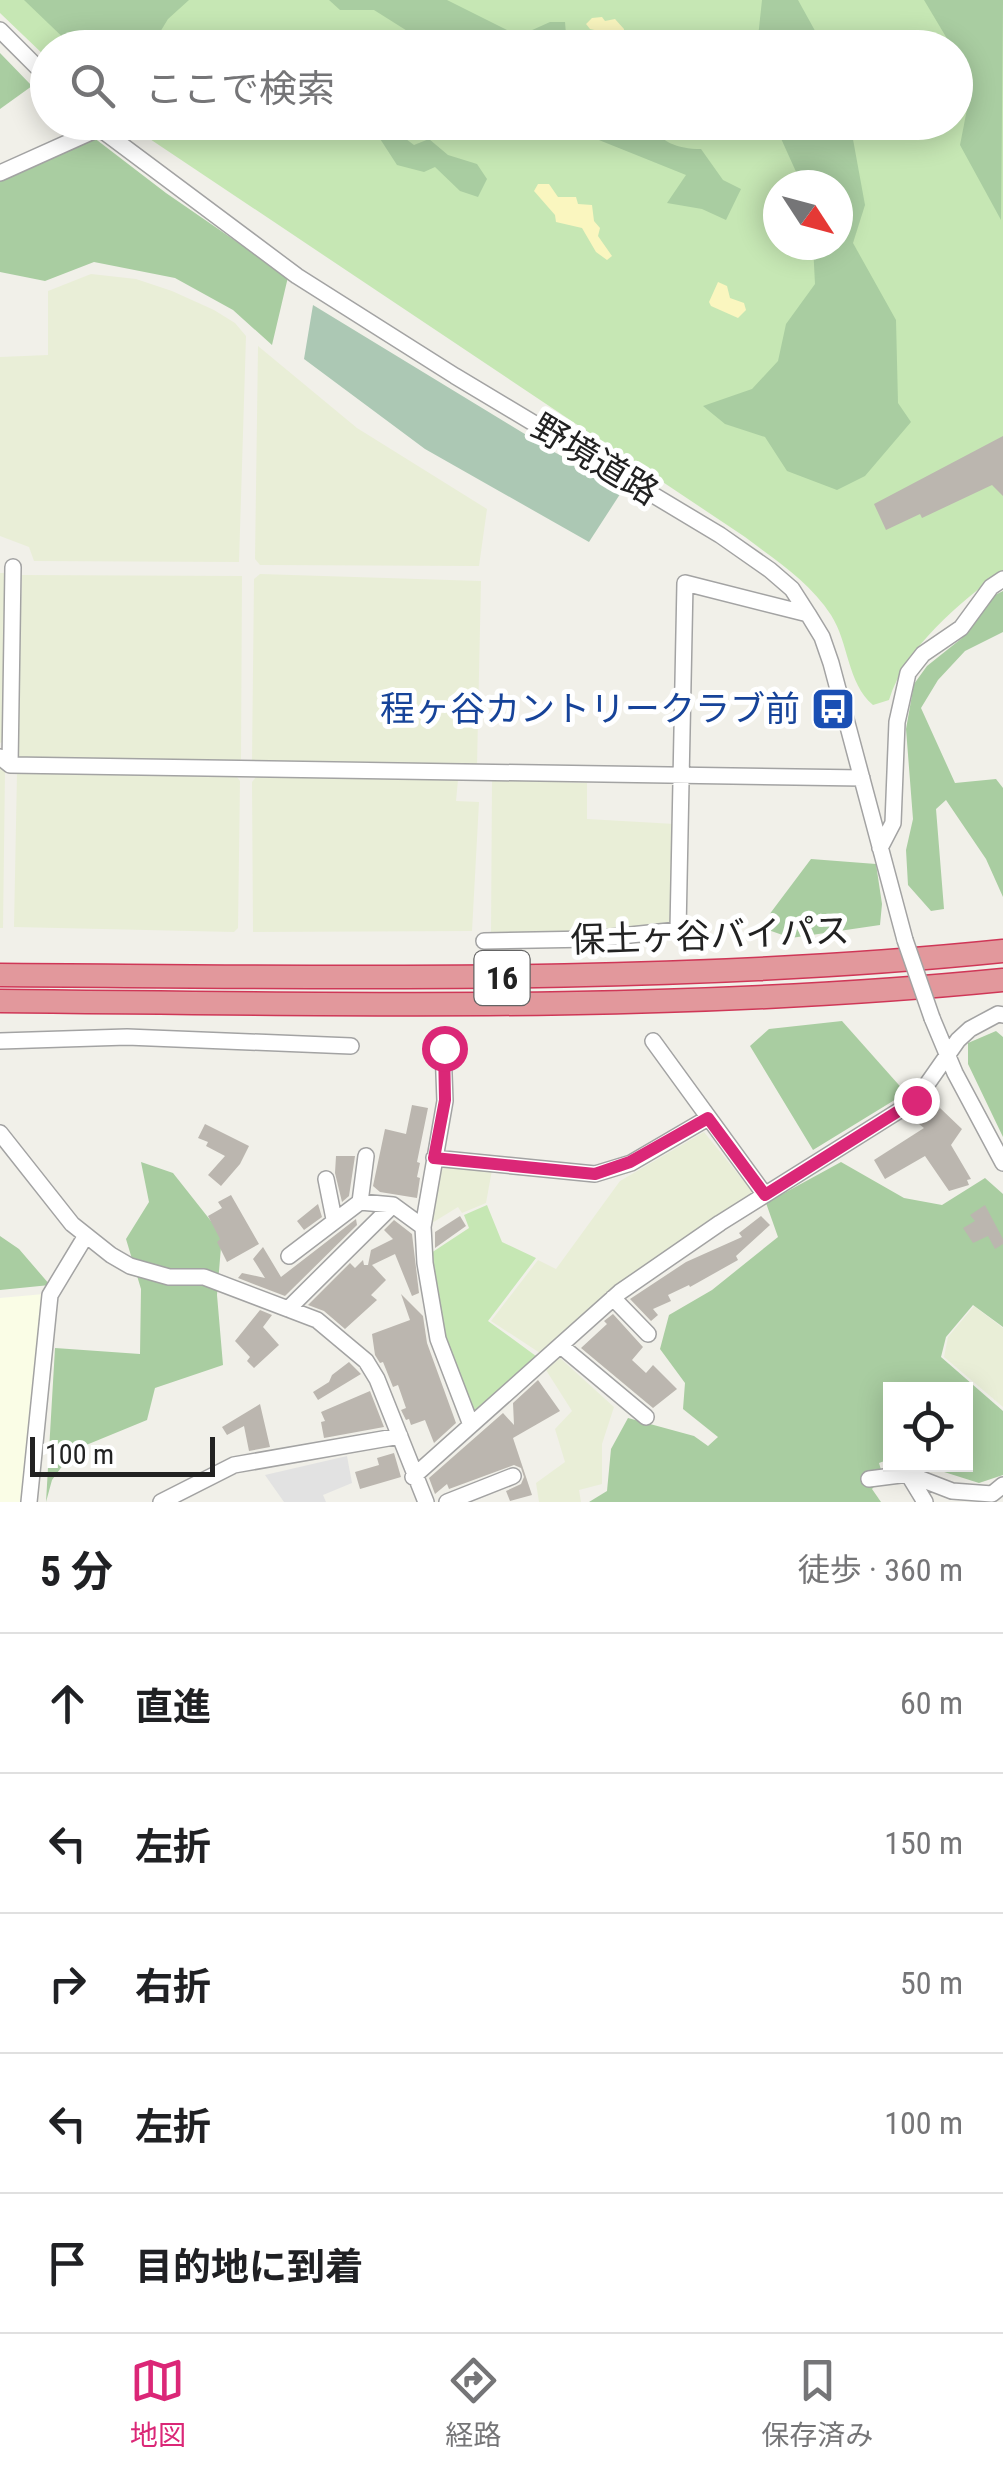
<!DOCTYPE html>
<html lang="ja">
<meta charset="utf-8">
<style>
:root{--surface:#fff;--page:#f6f6f6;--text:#202124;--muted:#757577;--line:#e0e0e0;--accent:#db2777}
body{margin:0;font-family:"Roboto Condensed","Noto Sans JP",sans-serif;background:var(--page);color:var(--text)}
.controls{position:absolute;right:30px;bottom:30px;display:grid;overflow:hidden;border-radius:0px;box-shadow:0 5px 25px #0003}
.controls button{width:90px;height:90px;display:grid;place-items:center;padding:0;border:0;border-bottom:2px solid var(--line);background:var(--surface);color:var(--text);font:50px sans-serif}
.compass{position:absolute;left:763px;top:170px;width:90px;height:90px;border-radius:50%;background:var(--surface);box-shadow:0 5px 25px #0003;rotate:126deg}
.scale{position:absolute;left:30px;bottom:25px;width:185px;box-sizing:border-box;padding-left:10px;border:5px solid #222;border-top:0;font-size:28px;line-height:35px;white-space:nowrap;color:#222;-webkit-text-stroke:8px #fff;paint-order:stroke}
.stop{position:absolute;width:30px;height:30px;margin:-22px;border:8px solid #db2777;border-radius:50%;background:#fff}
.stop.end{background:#db2777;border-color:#fff;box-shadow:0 2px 10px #0008}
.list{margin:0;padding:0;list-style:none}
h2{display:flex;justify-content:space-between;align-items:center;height:130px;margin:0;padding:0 40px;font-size:42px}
h2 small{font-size:32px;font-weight:400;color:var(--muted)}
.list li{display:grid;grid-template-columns:65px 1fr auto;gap:30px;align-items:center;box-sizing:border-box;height:140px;padding:0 40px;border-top:2px solid var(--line)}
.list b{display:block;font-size:38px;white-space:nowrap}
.list em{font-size:32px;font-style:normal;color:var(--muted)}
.icon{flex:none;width:55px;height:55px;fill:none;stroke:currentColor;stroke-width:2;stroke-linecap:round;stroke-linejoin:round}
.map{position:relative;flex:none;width:1003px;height:1502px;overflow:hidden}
.search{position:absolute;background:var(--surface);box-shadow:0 5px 25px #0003;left:30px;right:30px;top:30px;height:110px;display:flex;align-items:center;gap:25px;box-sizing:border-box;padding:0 35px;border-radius:55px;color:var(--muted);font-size:38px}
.sheet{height:830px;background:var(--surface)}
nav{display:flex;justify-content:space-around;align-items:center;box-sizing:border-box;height:140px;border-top:2px solid var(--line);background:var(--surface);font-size:28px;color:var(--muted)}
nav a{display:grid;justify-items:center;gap:5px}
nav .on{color:var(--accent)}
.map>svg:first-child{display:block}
</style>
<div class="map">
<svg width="1003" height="1502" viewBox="0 0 1003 1502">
<rect width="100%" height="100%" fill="#f1f0e9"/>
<path fill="#fafde6" d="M44,1294L24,1502H0V1298Z"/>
<path fill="#e9eed7" d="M91,274L136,279L172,291L214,310L235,323L246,336L239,562L34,561L29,547L0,536V357L48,355V291Z
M258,346L357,428L487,509L479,566L260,565L255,559Z
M0,573H9L4,741L0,743Z
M260,574L481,581L477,766L257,763L252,760L254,579Z
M22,575L242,576L241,759L237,763L17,759Z
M0,766L5,771L3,928H0Z
M17,772L237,777L240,781L238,928L234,932L14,927Z
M257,776L458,780L456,801L479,802L472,931L253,932L252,782Z
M492,780L587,783V819L675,824L670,923L579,933L491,934Z
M704,1132L755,1195L543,1355L491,1321L538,1260L556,1269L620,1181Z
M441,1164L492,1170L486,1203L462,1213L458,1207L432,1223Z
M974,1306L1003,1328V1407L944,1357L948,1337Z
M560,1358L614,1407L602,1444V1484L579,1490L581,1502H539L536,1483L565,1462L555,1429L572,1411L546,1370Z"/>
<path fill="#c6e7b4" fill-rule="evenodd" d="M0,0H1003V570C959,604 906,646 889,700L873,705C847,683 849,643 831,615C810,582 775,560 745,537L126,123L956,122V48H48L47,58L0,13ZM778,185H838V245H778Z
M487,1205L502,1242L536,1258L488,1321L540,1359L473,1419L444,1343L428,1255L469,1228L464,1215Z"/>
<path fill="#a9cda1" d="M24,0H189L168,19L151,47L74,48Z
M329,0H447L519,36L550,22H565L567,47H481L450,38L420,39L374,10H340Z
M762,0H798L824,47H757Z
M924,0H1003L1001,220L960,145L968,104L956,48L952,47Z
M0,53L32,86L0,109Z
M569,123H647C662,142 676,149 701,149L723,180L741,189L726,220L702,209L667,203L686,175L574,130Z
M774,123H850L865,205L853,243L896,320L898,403L911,422L865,476L837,490L787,471L765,437L725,424L703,406L752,389L778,361L786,324L815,284L813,245H838V185H802Z
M373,128L394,130L414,145L429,139L448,155L477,164L487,179L478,197L460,191L435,167L424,172L397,165Z
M89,134L166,193L288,277L272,345L233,310L175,278L94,262L45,281L0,272V173Z
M1003,591V632L965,651L938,680L921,708L955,783L996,779L1003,788V897L986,859L946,800L936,809L944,909L931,911L908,885L906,850L913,819L906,729L914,684L927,666L962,638L995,595Z
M811,859L876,864L882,904L880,925L791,938L760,927Z
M842,1021L906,1093L813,1150L750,1046L769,1029Z
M996,1031L1003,1037V1137L968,1064V1043Z
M141,1162L173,1173L222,1235L217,1295L223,1365L155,1388L147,1420L74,1450L52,1480L46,1502L55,1348L140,1354L141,1289L126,1239L149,1202Z
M841,1162L904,1198L942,1205L985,1178L1003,1194V1327L973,1305L946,1337L941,1357L1003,1411V1475L979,1483L922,1465L966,1464V1390H890V1459L879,1463L883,1476L872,1489L881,1502H589L607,1491L611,1449L628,1418L694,1436L708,1446L718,1437L683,1409L685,1383L660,1349L669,1315L712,1290L778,1237L766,1203Z
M0,1236L19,1249L50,1285L0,1290Z"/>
<path fill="#faf6bf" d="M602,17L605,21L615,19L624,29L623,41L616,46L605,47L599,31L590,29L586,24L592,18Z
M538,184H549L558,197H576L578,204L592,205L594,221L600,228L598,236L612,256L607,260L596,252L582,228L556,222L555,215L534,191Z
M718,282L727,286L730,298L744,303L746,310L738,318L711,306L709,302Z"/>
<path fill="#acc8b4" d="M313,305L556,453L624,488L589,542L425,449L304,359Z"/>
<path fill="#e2e2e2" d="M347,1456L352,1483L323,1495L326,1502H284L265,1475Z"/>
<path fill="#bbb6af" d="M1003,436V496L992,485L922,518L920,514L886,530L874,504Z
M412,1105L428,1108L417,1162L420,1163L417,1177L420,1178L417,1198L380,1192L373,1186L385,1129L406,1134Z
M940,1108L962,1129L951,1145L971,1179L967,1180L969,1185L949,1191L925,1156L885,1179L874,1160L924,1128L919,1124L928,1114L934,1116Z
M205,1124L249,1146L240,1164L221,1186L208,1175L225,1156L206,1146L208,1142L198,1138Z
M336,1156H355L349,1196L342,1202L335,1173Z
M231,1195L259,1244L227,1262L217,1242L220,1239L208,1216L222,1208L218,1202Z
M318,1204L322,1217L304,1230L297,1221Z
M985,1205L1003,1239V1244L995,1249L988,1236L973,1243L963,1228L975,1221L970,1215Z
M460,1216L466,1226L435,1248V1232Z
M761,1216L770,1225L736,1256L738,1260L690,1287L689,1285L668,1295L671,1301L653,1309L658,1315L651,1321L630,1299L686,1262L742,1237L739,1233Z
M356,1219L357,1225L285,1296L238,1278L242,1273L265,1278L253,1259L263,1247L281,1277Z
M394,1220L412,1234L419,1293L412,1296L395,1254L372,1265L386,1280L371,1295L377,1300L345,1329L324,1311L308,1305L350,1263L355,1268L363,1260L364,1265H368L371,1250L393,1239L384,1230Z
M401,1294L423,1316L427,1343L456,1423L434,1443L425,1420L411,1425L409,1419L406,1420L401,1410L406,1408L398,1385L393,1387L383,1362L380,1363L375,1355L372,1334L410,1320Z
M260,1310L272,1315L263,1327L279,1345L254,1368L247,1361L250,1357L235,1341Z
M613,1314L643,1347L632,1360L646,1373L653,1365L677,1389L653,1408L581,1348L607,1324L604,1321Z
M349,1362L361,1374L318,1400L313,1392L329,1382L332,1375Z
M538,1380L560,1411L513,1438L532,1495L510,1501L506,1491L521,1484L524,1477L521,1468L514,1465L449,1489L447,1484L435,1494L429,1478L503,1413L514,1425L513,1403Z
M370,1391L384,1427L324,1438L321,1422L325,1421L321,1412Z
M260,1404L270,1447L249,1451L244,1426L227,1435L222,1427Z
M394,1453L401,1477L360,1489L355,1472L379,1465L377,1458Z"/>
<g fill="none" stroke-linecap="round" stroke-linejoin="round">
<defs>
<path id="minor" d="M0,30L48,78
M91,122L297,276L455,376L720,535L770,570L792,589L808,614L822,637L831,663L905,940
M0,173L98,129
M0,757L10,765L862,778
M10,765L13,567
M880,848L893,823L897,722L908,673L923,654L961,628L991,587L1003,579
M484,941L592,939L678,930L685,583L808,614
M932,1018L955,1073L1003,1163
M0,1041L127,1037L351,1046
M653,1041L765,1195
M443,1048L445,1101L423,1227L425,1263L438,1339L471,1425
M0,1133L72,1224L111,1255L130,1266L169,1277H204L317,1320L366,1361L377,1379L426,1502
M434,1158L595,1174L631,1163L708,1118
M326,1179L334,1219
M360,1202L366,1156
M289,1256L360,1202L393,1205L423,1227
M613,1298L648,1334
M288,1309L393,1205
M561,1346L646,1417
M908,1474L925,1502
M413,1477L620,1292L720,1223L916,1100L958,1040L970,1029L998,1014L1003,1015
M869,1479L908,1474L952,1491L992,1494L1003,1485
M29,1502L50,1295L85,1237
M161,1502L234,1465L400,1436
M447,1502L513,1476"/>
<path id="highway" d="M0,975C335,977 669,985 1003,951
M0,1001C335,1004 669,1013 1003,980"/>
</defs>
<use href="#minor" stroke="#a3a3a3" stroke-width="18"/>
<use href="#highway" stroke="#cf3757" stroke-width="25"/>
<use href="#minor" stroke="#fff" stroke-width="15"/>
<use href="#highway" stroke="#e2989c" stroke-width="22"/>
<defs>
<path id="minor-bridge" d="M905,940L932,1018"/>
</defs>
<use href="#minor-bridge" stroke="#a3a3a3" stroke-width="18" stroke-linecap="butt"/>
<use href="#minor-bridge" stroke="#fff" stroke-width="15"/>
</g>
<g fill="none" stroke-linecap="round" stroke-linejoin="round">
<path stroke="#db2777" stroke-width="12" d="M444,1048L445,1100L434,1158L595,1174L630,1162L708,1118L765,1195L916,1100"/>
</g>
<defs>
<symbol id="bus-square" viewBox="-11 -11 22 22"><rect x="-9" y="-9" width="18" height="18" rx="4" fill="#1a4fb4" stroke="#fff"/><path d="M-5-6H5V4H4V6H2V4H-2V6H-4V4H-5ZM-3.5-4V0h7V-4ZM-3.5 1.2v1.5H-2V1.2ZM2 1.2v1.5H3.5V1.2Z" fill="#fff"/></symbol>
</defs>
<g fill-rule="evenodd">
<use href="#bus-square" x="808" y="684" width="50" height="50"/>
</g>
<g text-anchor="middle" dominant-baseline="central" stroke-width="10" stroke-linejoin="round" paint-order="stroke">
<rect fill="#fff" stroke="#646464" stroke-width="2.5" x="474.5" y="951" width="55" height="54" rx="8"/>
<g font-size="32" font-weight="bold" fill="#222">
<text x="502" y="978">16</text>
</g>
<g font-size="35" fill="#222" stroke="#fff">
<text transform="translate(595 460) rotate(31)">野境道路</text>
<text transform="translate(710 936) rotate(-2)">保土ヶ谷バイパス</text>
</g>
<g font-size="35" fill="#164399" stroke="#fff" text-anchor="end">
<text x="800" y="709">程ヶ谷カントリークラブ前</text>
</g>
</g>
</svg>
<div class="controls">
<button><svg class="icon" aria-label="locate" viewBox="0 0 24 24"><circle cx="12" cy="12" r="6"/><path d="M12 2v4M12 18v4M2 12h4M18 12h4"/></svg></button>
</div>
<svg class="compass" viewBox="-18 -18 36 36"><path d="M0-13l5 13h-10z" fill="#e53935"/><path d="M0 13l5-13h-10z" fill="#757577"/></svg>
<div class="scale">100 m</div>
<div class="stop" style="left:444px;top:1048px"></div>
<div class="stop end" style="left:916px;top:1100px"></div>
<div class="search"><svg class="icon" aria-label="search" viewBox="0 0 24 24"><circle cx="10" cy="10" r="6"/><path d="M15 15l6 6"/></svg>ここで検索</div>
</div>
<section class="sheet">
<h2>5 分<small>徒歩 · 360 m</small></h2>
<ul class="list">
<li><svg class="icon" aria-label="ahead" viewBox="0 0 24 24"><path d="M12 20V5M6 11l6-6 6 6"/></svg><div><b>直進</b></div><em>60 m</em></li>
<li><svg class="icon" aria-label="left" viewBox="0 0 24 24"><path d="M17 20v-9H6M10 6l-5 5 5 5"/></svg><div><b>左折</b></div><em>150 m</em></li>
<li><svg class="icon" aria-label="right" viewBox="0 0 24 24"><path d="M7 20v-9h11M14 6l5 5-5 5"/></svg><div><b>右折</b></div><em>50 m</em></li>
<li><svg class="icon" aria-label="left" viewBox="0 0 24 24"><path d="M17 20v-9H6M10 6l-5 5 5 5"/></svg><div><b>左折</b></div><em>100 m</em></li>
<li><svg class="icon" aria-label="arrive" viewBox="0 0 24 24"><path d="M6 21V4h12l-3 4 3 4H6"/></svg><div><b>目的地に到着</b></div></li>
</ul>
</section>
<nav>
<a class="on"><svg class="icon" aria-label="map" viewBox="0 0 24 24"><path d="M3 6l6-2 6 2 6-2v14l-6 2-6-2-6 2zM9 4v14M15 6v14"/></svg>地図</a>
<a><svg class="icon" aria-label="directions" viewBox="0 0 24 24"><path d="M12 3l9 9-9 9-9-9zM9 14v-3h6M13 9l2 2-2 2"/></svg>経路</a>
<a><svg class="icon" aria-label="saved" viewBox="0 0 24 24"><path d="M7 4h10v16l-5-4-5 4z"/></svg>保存済み</a>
</nav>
